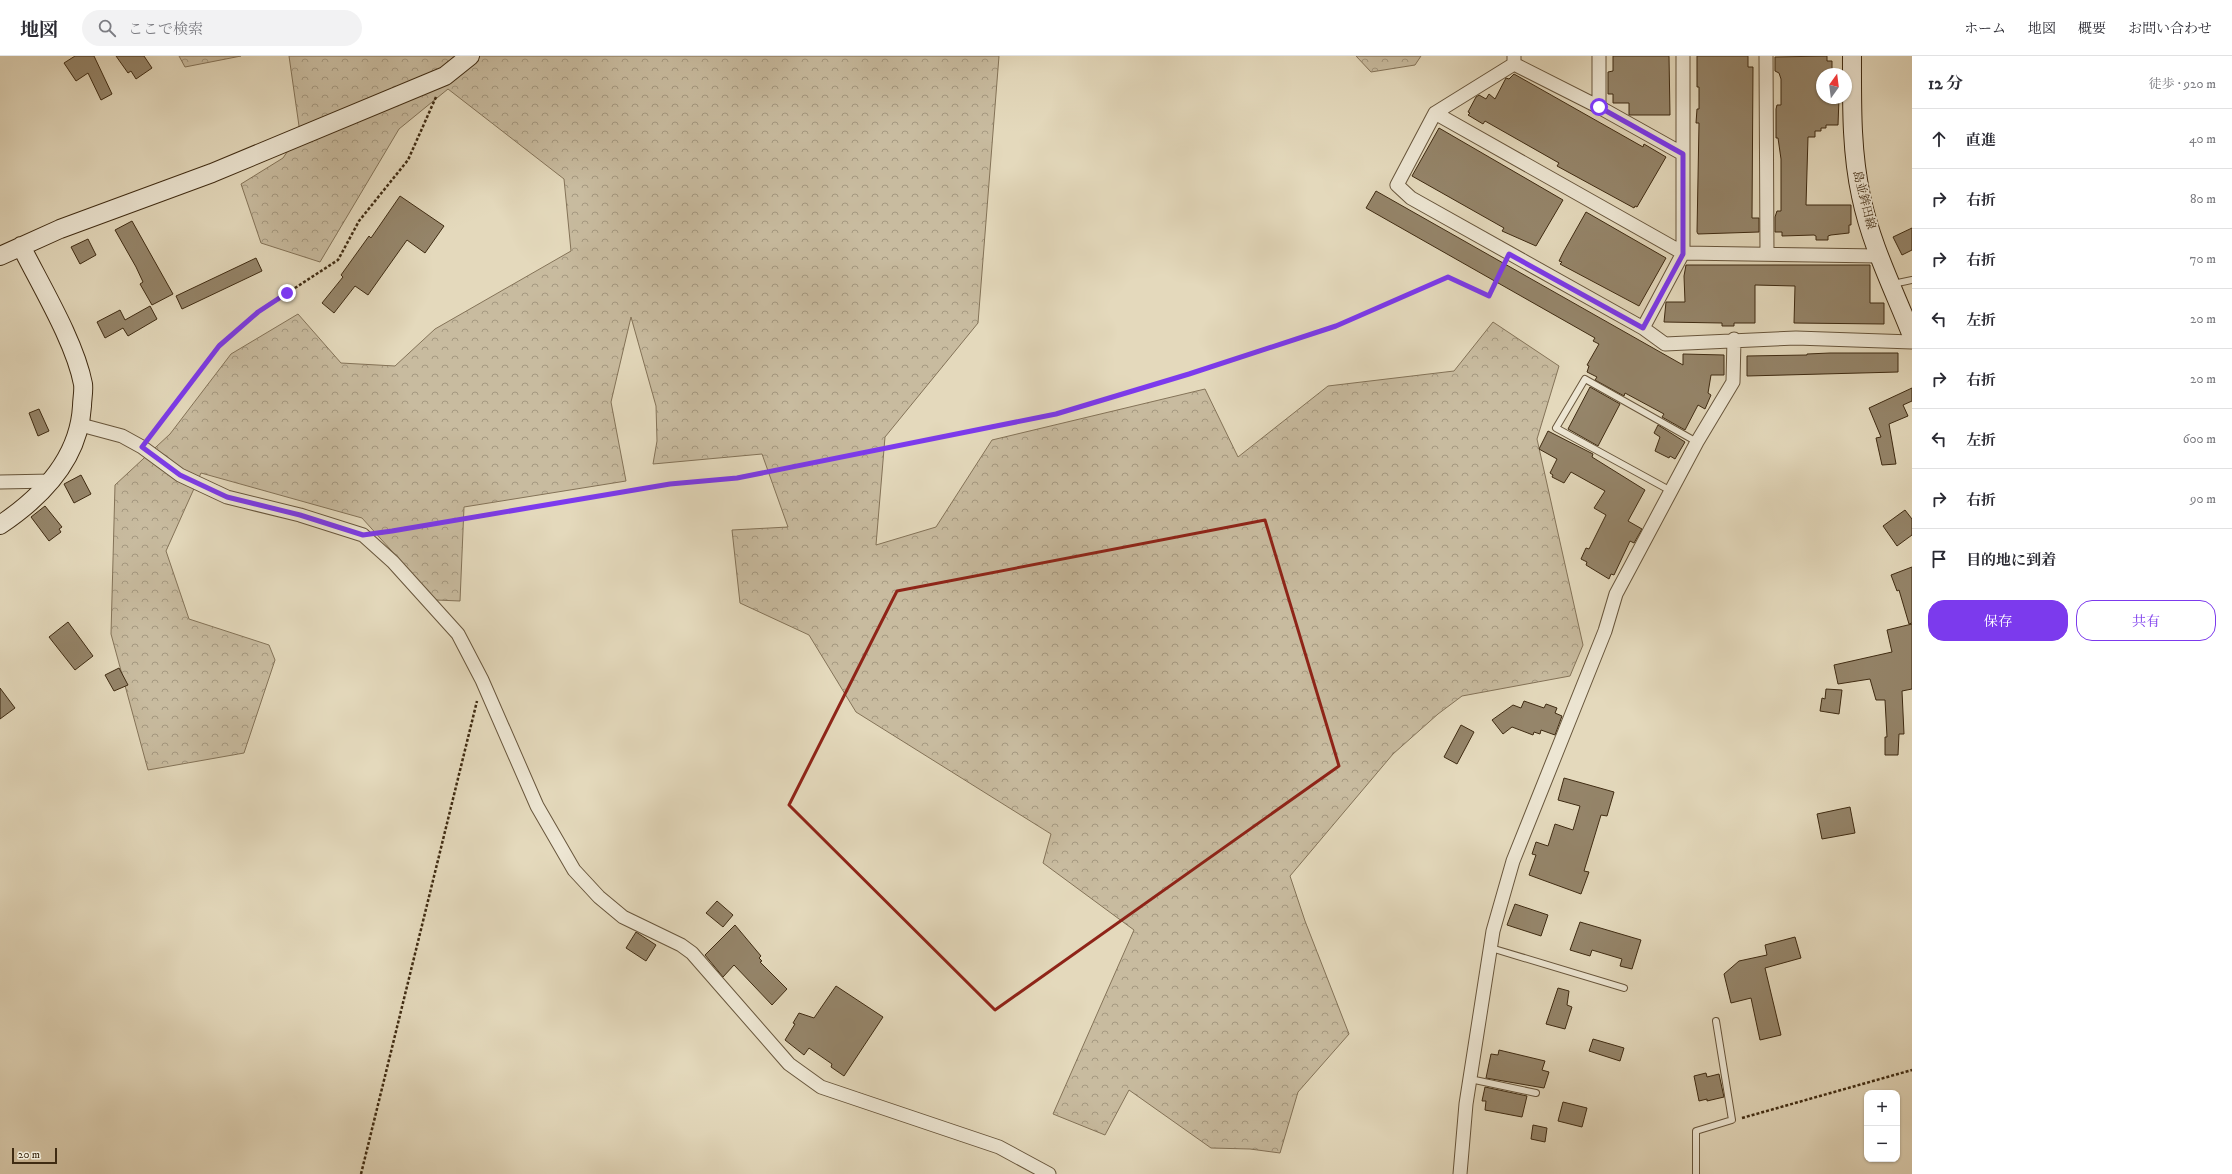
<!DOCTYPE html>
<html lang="ja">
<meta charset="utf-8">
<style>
:root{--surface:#fff;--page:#f2f2f3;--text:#2b2b33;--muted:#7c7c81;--line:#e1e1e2;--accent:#7c3aed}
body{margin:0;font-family:"IM FELL DW Pica","Noto Serif JP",serif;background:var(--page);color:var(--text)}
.controls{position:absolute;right:12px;bottom:12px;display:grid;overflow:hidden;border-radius:8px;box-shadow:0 1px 3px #0004}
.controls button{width:36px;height:36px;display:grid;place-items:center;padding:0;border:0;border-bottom:1px solid var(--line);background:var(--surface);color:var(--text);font:20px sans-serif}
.compass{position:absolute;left:1816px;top:12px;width:36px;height:36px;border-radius:50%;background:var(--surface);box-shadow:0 1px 3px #0004;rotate:14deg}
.scale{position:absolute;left:12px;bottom:10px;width:45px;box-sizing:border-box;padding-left:4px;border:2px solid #3f2b12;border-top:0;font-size:11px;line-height:14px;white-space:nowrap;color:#3f2b12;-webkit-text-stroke:3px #ede6d3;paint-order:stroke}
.stop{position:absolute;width:12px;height:12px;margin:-9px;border:3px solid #7c3aed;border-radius:50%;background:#fff}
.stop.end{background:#7c3aed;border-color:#fff;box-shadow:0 1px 4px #0008}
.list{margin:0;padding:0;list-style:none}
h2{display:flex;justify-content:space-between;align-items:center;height:52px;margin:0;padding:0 16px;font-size:17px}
h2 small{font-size:13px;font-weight:400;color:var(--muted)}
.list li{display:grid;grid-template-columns:26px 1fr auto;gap:12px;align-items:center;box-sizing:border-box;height:60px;padding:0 16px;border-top:1px solid var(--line)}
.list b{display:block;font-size:15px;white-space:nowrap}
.list em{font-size:13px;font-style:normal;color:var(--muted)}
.actions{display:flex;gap:8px;padding:12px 16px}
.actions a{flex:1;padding:9px 0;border:1px solid var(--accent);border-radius:16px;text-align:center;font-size:14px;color:var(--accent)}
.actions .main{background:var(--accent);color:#fff}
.icon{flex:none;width:22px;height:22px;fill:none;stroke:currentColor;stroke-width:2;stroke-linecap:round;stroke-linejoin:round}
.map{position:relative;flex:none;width:1912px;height:1118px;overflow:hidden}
header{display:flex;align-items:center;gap:24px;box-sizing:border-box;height:56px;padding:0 20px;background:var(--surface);border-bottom:1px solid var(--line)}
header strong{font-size:19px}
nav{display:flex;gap:22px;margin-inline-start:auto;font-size:14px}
.search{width:280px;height:36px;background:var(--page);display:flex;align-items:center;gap:10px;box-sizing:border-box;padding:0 14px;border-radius:22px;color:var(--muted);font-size:15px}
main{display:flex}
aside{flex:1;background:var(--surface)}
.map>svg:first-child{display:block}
</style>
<header>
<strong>地図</strong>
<div class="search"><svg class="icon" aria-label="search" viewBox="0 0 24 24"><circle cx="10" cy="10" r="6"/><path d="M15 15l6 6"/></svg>ここで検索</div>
<nav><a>ホーム</a><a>地図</a><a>概要</a><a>お問い合わせ</a></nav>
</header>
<main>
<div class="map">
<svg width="1912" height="1118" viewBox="0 0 1912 1118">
<defs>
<pattern id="forest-crowns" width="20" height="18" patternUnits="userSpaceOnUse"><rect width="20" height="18" fill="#c8bb9f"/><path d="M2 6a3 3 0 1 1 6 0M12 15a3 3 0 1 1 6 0" fill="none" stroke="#a49880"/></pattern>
</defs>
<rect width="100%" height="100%" fill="#e4d9bc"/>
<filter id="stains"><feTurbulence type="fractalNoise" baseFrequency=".005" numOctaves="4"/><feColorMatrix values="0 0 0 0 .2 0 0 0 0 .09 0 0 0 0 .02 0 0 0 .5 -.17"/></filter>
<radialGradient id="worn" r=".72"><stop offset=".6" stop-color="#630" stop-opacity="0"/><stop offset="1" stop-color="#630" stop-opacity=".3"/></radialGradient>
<path fill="url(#forest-crowns)" stroke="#847358" d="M179,0H241L185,11Z
M289,0H999L978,267L885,381L876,489L936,471L992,384L1205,333L1238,401L1328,330L1454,315L1493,266L1559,310L1537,383L1583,589L1570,620L1462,640L1438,658L1393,698L1290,820L1305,865L1349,978L1298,1036L1280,1097L1250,1093L1211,1092L1129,1034L1105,1079L1053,1058L1134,874L1043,807L1051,778L856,656L809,579L740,547L732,474L788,471L762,398L653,408L657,385L656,350L631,261L611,346L626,425L464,451L460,545L436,544L362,462L201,417L166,495L189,563L269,589L275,604L244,697L148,714L111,578L115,429L170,378L231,298L298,258L341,307L395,310L435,273L571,195L564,123L448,33L399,73L320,206L261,187L241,128L283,102L300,77Z
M1356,0H1421L1415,9L1371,16Z"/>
<path fill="#95856a" stroke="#3f2b12" d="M75,0H94L112,38L101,44L88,17L76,25L64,7Z
M116,0H144L152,12L136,23L131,15L128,17Z
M1613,0H1669L1670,59H1629V47H1613V38H1608V16L1613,15Z
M1697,0H1748V11H1753L1752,162H1759V176L1698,178L1697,176L1699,67H1696L1697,53H1699V31H1697Z
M1827,0V5H1832V16L1822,18V42H1839L1838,69H1826V72H1821V75H1815V81H1808L1806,149H1851V169H1849V177L1831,179L1828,180V184H1816V180L1814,179L1782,180V176H1775V161L1777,155H1781V103L1778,82H1776V53L1777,49H1781V23L1779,17L1775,15V1Z
M1514,18L1643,91L1644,88L1666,101L1637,151L1635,150L1634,152L1557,110L1559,107L1485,65L1483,68L1468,59L1470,57L1468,56L1476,41L1479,39L1486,43L1489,38L1495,43L1506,22L1509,23Z
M1439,72L1563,144L1536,190L1502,175L1504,172L1412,120Z
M1376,135L1683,309V298L1724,299V319H1711L1708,337L1711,339L1705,353L1698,349L1685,374L1662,361L1664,358L1625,337L1624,340L1595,324L1597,321L1587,316L1589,310L1587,309L1599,288L1593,285L1595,282L1366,152Z
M400,140L444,170L425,197L407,184L368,239L355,230L334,257L322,247L343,221L341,219L369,180L371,182Z
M1586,156L1666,202L1639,250L1560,208L1562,206L1559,205L1564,195Z
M132,165L173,238L152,249L140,228L143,226L136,211L115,174Z
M1912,172V194L1902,199L1893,181Z
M88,183L96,199L80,208L71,191Z
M256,202L262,215L182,253L176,240Z
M1686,209H1870V247H1884V268L1794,267L1795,230L1755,229V267H1734V270H1722V267L1664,266L1666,246H1685L1684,220Z
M150,250L157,263L128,280L123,272L105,282L97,266L120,254L125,264Z
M1830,297H1898V316L1747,320V300L1807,299V298Z
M1590,331L1620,348L1598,390L1568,373Z
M1912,332V345L1903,349L1908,360L1889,368L1896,408L1882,409L1876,382L1881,381L1869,352Z
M39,353L49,375L38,380L29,357Z
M1658,369L1685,386L1675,403L1670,400L1669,402L1655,395L1660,381L1654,377Z
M1548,375L1593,398L1592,401L1645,434L1628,465L1642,473L1634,487L1630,485L1614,519L1611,518L1609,523L1586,509L1587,506L1581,503L1586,492L1589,493L1606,459L1594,452L1605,435L1571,416L1564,427L1552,421L1553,419L1550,417L1557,403L1539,393Z
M81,419L91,438L74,447L64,428Z
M45,450L62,471L59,473L61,476L49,485L31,461Z
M1905,454L1912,463V479L1897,490L1883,470Z
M1912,511V567L1909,568L1899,534L1897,535L1891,519Z
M68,566L93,600L75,614L49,581Z
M1912,568V633L1902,635L1904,678H1899L1898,699H1885V681H1887L1885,644H1876L1870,623L1838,628L1834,609L1892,596L1887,574Z
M119,612L128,629L114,635L105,619Z
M0,632L15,652L0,663Z
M1826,633L1842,634L1839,658L1820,655L1822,642L1825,643Z
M1524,645L1544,652L1546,648L1557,652L1555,657L1562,660L1555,679L1541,674L1540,678L1534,676L1533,679L1512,671L1503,678L1492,664L1513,649L1521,652Z
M1461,669L1474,676L1457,708L1444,701Z
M1564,722L1614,736L1607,760L1601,759L1584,815L1589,816L1581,838L1529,819L1536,799L1532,798L1536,786L1548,790L1555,768L1573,774L1580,750L1558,744Z
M1850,751L1855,777L1822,783L1817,758Z
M717,845L733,859L723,871L706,857Z
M1515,848L1548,859L1541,880L1507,869Z
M1580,866L1641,884L1632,913L1620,910L1622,903L1592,894L1590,900L1570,894Z
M735,869L761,900L759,902L762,905L760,906L787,933L772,949L734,909L723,921L705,899Z
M636,876L656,889L646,905L626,892Z
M1795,881L1801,902L1765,912L1781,979L1760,984L1751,942L1731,947L1724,918L1739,905L1767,899L1765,889Z
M836,930L883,961L844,1020L831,1011L832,1008L809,992L804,999L785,984L795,968L793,967L799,957L814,962Z
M1558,932L1569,935L1567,949L1572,951L1565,973L1546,968Z
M1593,983L1624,992L1620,1005L1589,995Z
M1499,994L1545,1005L1542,1014L1549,1016L1544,1032L1486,1022L1491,998L1498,999Z
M1706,1017L1707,1021L1719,1018L1724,1041L1707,1045V1043L1699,1045L1694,1020Z
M1485,1031L1527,1040L1522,1061L1485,1054L1486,1045H1482Z
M1563,1046L1587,1052L1582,1071L1558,1065Z
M1533,1069L1547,1072L1545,1086L1531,1083Z"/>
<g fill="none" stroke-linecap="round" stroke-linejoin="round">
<defs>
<path id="lane" d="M1893,228L1912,224
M1671,435L1556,372L1585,323L1697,386
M1491,892L1624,932
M1470,1023L1536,1037
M1696,1118V1075L1732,1064L1716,965"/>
<path id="street" d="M1514,0V8L1435,57L1397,129L1411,142L1643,272L1665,288L1796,282L1912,286
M1599,0V51L1683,98
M1766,0L1767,198
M1514,8L1599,51
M1435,57L1683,197L1879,200
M1643,272L1683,197V0
M81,369L122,380L142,391L180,419L227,441L300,459L363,479L393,506L458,578L482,624L537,750L574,814L599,841L623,861L681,889L692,897L789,1008L821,1031L999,1091L1049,1118
M0,426L52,425
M1460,1118L1466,1048L1493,875L1513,805L1605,575L1616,538L1697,386L1733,326L1734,283"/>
<path id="secondary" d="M1852,0C1852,47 1851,94 1861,140C1871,189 1894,234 1912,280
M0,200L60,173L212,117L445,20L470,0
M0,469C42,441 79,403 82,350C82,343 84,335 83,328C75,286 41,230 21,190"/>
</defs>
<use href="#lane" stroke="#68563c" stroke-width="8"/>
<use href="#street" stroke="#68563c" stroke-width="15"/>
<use href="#secondary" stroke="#3f2b12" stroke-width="20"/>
<path stroke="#3f2b12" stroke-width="2.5" stroke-dasharray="3 2" stroke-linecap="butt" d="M150,381L219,289L258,256L338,204L359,165L408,104L436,41
M382,477L670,428L737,422L1056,358L1189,318L1336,270L1448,221L1489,240L1504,209
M1742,1062L1912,1014
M361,1118L477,645"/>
<use href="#lane" stroke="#ede6d3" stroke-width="6"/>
<use href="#street" stroke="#ede6d3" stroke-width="13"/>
<use href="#secondary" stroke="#ede6d3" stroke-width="18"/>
</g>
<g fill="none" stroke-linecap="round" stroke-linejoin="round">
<path stroke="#7c3aed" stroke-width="5" d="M287,237L258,256L219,290L142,391L180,419L227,441L300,459L363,479L392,475L670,428L737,422L1056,358L1189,318L1336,270L1448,221L1489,240L1509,198L1643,272L1683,198V98L1599,51"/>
</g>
<path fill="none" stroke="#8f2418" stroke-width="3" stroke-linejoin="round" d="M1265,464L1339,710L995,954L789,749L897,535Z"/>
<g text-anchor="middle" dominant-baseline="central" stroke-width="3.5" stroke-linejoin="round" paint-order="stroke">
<g font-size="12" fill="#3f2b12" stroke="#ede6d3">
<text transform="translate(1864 144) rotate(76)">島並鉾田線</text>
</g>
</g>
<rect width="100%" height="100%" filter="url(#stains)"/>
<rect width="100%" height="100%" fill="url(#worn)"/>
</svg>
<div class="controls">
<button>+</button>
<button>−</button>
</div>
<svg class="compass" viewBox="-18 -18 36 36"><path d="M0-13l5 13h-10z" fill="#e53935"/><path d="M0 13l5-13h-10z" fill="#7c7c81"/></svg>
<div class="scale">20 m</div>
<div class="stop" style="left:1599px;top:51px"></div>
<div class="stop end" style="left:287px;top:237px"></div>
</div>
<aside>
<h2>12 分<small>徒歩 · 920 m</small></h2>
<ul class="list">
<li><svg class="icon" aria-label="ahead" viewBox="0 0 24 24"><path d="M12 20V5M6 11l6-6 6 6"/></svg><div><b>直進</b></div><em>40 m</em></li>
<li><svg class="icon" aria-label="right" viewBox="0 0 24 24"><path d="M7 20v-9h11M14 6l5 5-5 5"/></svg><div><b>右折</b></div><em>80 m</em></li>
<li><svg class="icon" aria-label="right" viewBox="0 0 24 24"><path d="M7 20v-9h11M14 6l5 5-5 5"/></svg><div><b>右折</b></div><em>70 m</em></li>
<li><svg class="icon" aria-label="left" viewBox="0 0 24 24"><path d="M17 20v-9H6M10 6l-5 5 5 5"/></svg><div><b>左折</b></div><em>20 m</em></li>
<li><svg class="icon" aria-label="right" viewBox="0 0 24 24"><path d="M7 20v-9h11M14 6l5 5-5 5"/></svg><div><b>右折</b></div><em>20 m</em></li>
<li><svg class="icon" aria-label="left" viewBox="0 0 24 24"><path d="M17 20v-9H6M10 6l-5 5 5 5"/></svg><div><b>左折</b></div><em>600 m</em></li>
<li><svg class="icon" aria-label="right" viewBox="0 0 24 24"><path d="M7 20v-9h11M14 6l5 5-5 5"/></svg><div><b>右折</b></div><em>90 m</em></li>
<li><svg class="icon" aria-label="arrive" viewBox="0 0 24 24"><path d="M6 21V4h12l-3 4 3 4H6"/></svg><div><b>目的地に到着</b></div></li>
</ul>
<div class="actions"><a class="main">保存</a><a>共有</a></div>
</aside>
</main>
